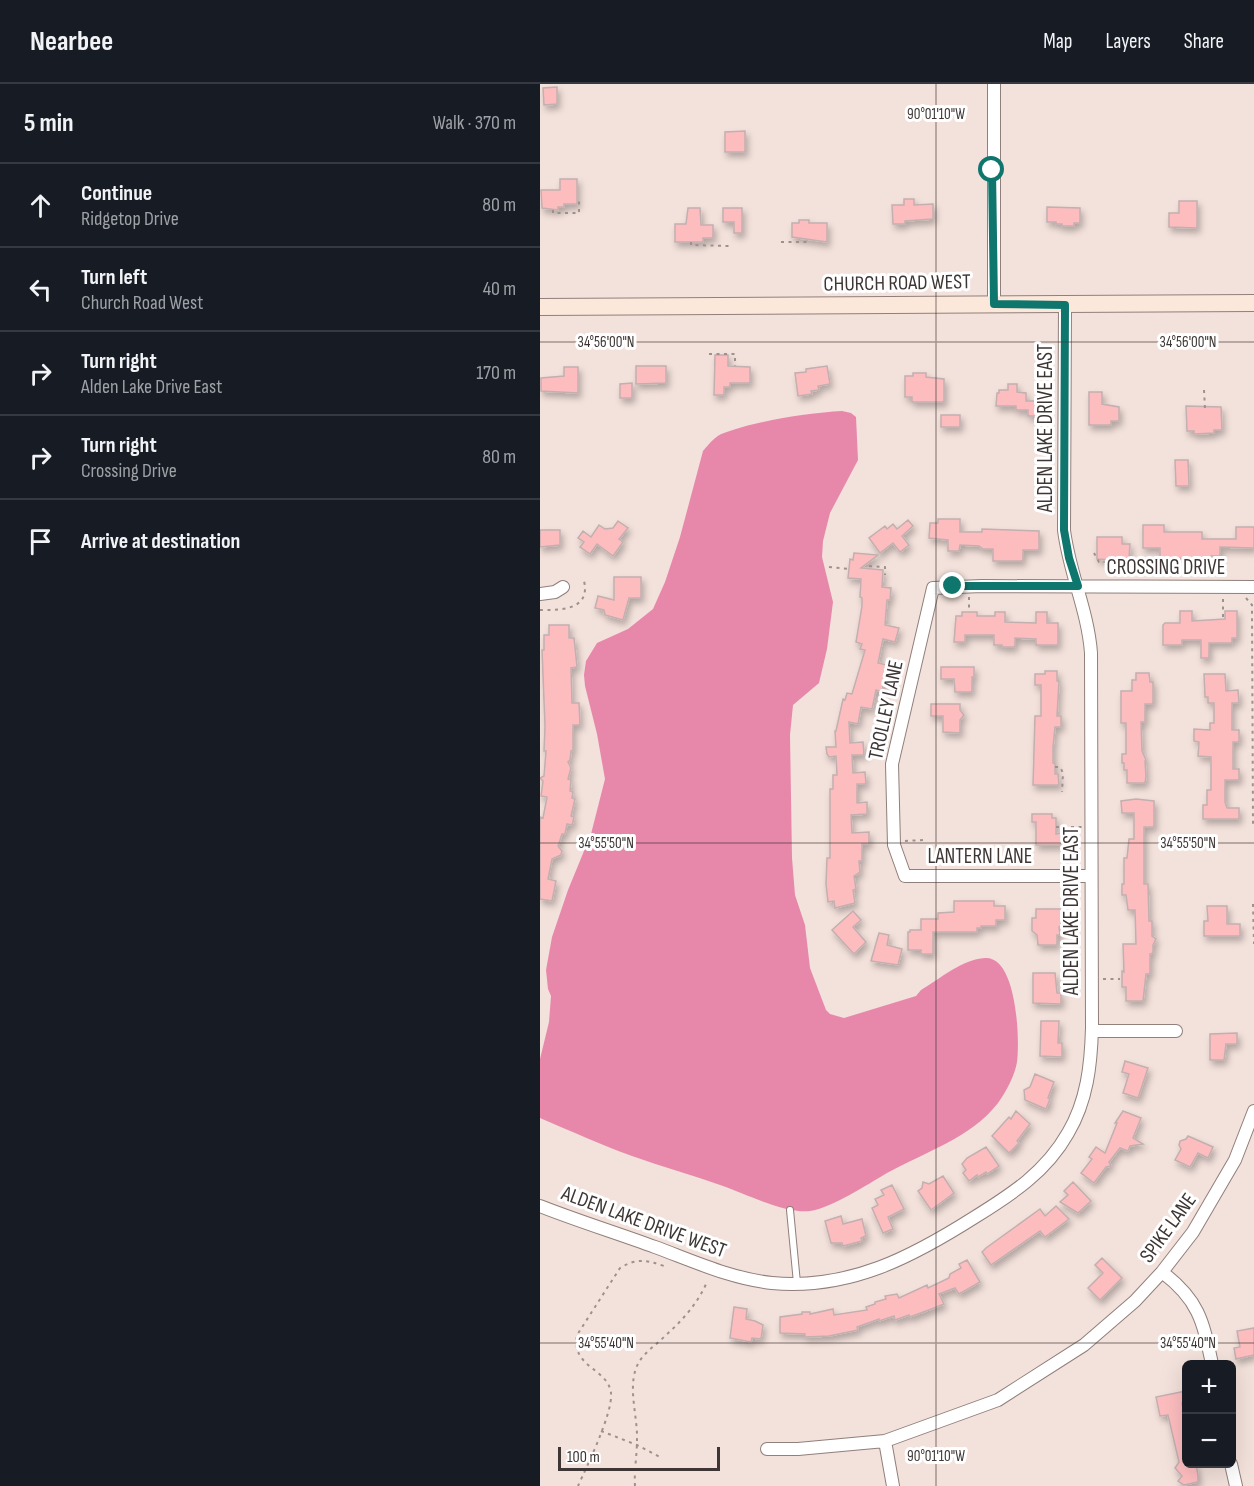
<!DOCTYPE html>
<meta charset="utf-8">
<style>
:root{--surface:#171b24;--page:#20242c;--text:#f1f3f6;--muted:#9ea1a6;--line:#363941}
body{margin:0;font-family:"Sofia Sans Condensed",sans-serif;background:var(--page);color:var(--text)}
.controls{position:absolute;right:18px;bottom:18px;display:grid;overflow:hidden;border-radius:9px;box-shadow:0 6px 24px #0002}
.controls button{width:54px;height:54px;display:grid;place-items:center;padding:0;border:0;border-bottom:2px solid var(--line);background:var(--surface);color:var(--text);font:30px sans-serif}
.scale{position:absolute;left:18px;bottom:15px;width:162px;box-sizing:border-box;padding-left:6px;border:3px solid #3d3634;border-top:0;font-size:16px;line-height:21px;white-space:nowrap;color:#3d3634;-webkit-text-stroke:4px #fff;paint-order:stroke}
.stop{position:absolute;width:18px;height:18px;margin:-14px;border:4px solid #0f766e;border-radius:50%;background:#fff}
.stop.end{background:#0f766e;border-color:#fff;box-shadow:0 2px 6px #0008}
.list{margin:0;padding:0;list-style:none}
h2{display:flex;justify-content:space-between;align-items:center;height:78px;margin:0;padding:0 24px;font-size:26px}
h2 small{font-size:20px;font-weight:400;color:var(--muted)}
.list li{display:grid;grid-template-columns:39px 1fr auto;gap:18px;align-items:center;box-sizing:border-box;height:84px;padding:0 24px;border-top:2px solid var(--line)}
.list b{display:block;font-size:22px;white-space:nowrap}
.list p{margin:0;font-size:20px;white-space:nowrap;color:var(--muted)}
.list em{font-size:20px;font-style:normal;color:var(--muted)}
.icon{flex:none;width:33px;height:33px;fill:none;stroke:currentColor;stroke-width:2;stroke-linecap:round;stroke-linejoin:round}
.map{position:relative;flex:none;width:714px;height:1402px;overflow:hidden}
header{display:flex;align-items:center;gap:36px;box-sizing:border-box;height:84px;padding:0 30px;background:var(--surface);border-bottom:2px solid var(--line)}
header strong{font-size:28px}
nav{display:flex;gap:33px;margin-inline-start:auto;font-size:21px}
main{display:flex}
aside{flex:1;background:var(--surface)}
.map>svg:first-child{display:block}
</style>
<header>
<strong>Nearbee</strong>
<nav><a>Map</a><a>Layers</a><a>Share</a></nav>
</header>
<main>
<aside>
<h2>5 min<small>Walk · 370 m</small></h2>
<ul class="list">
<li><svg class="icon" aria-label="ahead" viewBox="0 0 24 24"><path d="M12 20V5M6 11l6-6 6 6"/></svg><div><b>Continue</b><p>Ridgetop Drive</p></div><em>80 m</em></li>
<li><svg class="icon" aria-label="left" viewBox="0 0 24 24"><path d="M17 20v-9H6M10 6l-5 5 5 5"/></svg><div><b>Turn left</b><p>Church Road West</p></div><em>40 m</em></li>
<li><svg class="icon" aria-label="right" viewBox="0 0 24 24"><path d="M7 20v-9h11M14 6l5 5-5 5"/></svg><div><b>Turn right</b><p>Alden Lake Drive East</p></div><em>170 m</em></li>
<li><svg class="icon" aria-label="right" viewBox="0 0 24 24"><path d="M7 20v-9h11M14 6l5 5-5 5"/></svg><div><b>Turn right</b><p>Crossing Drive</p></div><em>80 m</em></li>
<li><svg class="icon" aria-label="arrive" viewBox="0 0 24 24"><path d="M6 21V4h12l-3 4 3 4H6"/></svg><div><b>Arrive at destination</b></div></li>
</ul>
</aside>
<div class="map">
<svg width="714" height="1402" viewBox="0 0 714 1402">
<defs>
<filter id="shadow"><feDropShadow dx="2.5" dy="4.5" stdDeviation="3" flood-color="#0004"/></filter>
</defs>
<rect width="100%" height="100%" fill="#f3e1db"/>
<path fill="#e788ab" d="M302,327L311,329L316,333L318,376L290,429L283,457L282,473L293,518L287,565L279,599L253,621L250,651L252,774L255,811L265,841L270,884L286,926L290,930L304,934L376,912L381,906C400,895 422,875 445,874C477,872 480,956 477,978C475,991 466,1008 458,1019C431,1054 385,1068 347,1089C328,1100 292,1124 270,1127C247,1130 205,1110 183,1102C153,1091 122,1083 92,1072C61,1061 31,1047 0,1034V975L9,938L11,912L8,905L6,886L12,853L28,806L51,750L65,695L57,650L45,602L44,591L46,577L57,559L88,545L113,525L125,498L140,453L163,367C169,360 175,352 184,349C215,337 268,329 302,327Z"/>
<path fill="#fdbdbf" stroke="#c3afb0" stroke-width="1.5" filter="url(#shadow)" d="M17,3V20L4,21L3,4Z
M205,47V68H185V48Z
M20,95H37V120H24V123H18V126L2,124L1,106H20Z
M364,115H374V121L393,120V135L365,137V140H353L352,121H364Z
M639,117H657V144L629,143V129H639Z
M507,123L540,124V139H534V142H522V140H516V138H507Z
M148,124H160L161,141H173V154H163V158H135V140H146Z
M183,124H202V149H194V138H183Z
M259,136H269V139H287V158L252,153V139H259Z
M175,271H188V282L210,283V299H190V303H184V311H174Z
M96,282H126V299L96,300Z
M287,282L290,300L278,302L279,306L271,307L272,310L258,312L255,289L266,288V285Z
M24,283H38V309L1,307V294L24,292Z
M373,289H386V293L404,295V318H372V313H365V292H373Z
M92,299V314H80V300Z
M468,300H477V308L486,309V317H501V332H488V326H476V322H456L457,309H459V306H468Z
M549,308H562V320L579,323V337H571V341H549Z
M646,322L681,323L682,346H674V349L654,350V347H647Z
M401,331H420V343H401Z
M635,376H648L649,402H636Z
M398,435H420V448H442V445L499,447V466H483V477H453V465H443L439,462L420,461L419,467H408V456L389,454L390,439H398Z
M368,436L373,442L362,452L369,461L360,468L353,459L340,469L329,454L345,442L347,445L353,440L357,445Z
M78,437L88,444L79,455L83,458L73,472L57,460L50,470L40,463L44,458L38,454L43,447L51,453L59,441L65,445L73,444Z
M603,441H624V448H662V455H696V443H714V464L680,463V472H671V475L632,474V477H620V464H603Z
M0,446H20V461L0,463Z
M557,453H582V460H590L589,474H586V477L557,475Z
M314,469L338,471L321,484L343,486L342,503L351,504L350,516H347L345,541L359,544L355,558L343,555L338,579L347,581L342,608L336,606L332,625L321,623L318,640L309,638L310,659L323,658L324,671H312L313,689L325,688L326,700H317V719L327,718V730L311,731L312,749L329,748V760H322V777H319L320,788L314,792L316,805L313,806L315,819L295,824L294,817L288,818L286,800L287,774H290V705H293V691H297L296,672L289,673L287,670L286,663H296L295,647H296L303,615L305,616L307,609L312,610L325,566L320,565L322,560L316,558L322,522V514L320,513L321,495L308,494L310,475L313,476Z
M74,493H101V514H89L83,536L65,531L64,526L55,524L58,512L74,516Z
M640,527H652V537L685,535V527H697V554H692V559H669V574H661V556H642V561H623V541L625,539H640Z
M422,528H437V532H455V528H465V538L496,539V528H507V539H518V561H496V555L475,554V563H462V561H454V551H425V558H414L416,532H422Z
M9,541H29V554H34L37,583L31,584L32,619H39L40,641H33V666L31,667L30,676L28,678L31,684L28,695L31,696L30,707L33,708L32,714L35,715L31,732L34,733L32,741L27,740L25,750H22L18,762L22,767L21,771L12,775L8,795L16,797L12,817L0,815V733L3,734L7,713L1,712L3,697L0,694L4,692L6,667H4L5,642L2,566H4V551H9Z
M401,583H434V593H432V608H415L414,595H401Z
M505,587H517V597H519L517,632H521V643H515L513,663V679H515V690H518L519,701H493L495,632H501V601H495V590H505Z
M596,589H609L610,598H613V620H605V638H601L602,667L606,676L605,677L606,692L605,699H587V686H584V679H582V670H586V639H581V607H592V596H596Z
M664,590H685L686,607L698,606L699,619H692V646H699V658H693V685H699V696H685V718L687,724H699V735H663V721H667V706H671V673L658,672L659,658L654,657V645L670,646V639H674V619H668V613H665Z
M391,620H420V626L424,631L420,636V649L403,648V632H391Z
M596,715L614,717V743H604V800H608L609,837H612V852L616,855L613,861V869L610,870V890H606L603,917H586V903H582V887L584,888L583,860H596L595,826H588L586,811H582V800H584V774H587L589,755H594V729H582L581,717Z
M492,730H512V734H516V750L521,749V761H496V738H492Z
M414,817H454V822H465V836H456V842H441V844H437V848H393V870H381V866H368V848H370V846H381V835H398V829L414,828Z
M667,822H687V840H700V852H664V837H668Z
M496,825H521V842L519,843L520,851H517V861H498L497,851L492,847V834H496Z
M313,827L321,836L313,843L326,858L314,870L292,846Z
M339,849L349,851L347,861L362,865L358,881L331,877Z
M493,889H515L517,909H521V920L493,919Z
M501,937H519L518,959H522V973L500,972Z
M697,949V960H686L684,976H670V950Z
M585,977L608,984L598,1014L583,1009L589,990L582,988Z
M495,990L514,998L508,1014L510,1015L506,1025L485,1016L484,1006L490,1003Z
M476,1027L490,1040L477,1057L479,1059L469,1069L452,1052L469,1033L471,1035Z
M583,1027L601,1034L593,1054L603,1060L590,1062L588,1067L580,1064L569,1078L571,1082L566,1083L554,1099L541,1089L552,1075L549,1073L556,1063L565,1069L577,1039H575Z
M648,1052L673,1063L668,1074L658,1069L650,1083L635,1076L641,1065L639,1061L640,1057L646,1055Z
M446,1063L459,1082L447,1090L446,1088L438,1093L437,1091L429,1097L423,1089L426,1086L422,1080L427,1074Z
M403,1092L414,1109L391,1126L378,1107L382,1104L383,1098L389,1100Z
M533,1098L551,1117L538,1129L520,1118L528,1111L524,1107Z
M352,1101L364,1125L348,1133L353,1145L343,1149L332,1124L338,1121L335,1115L344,1111L341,1106Z
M516,1122L529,1135L505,1153L500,1147L451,1181L442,1168L446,1164L500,1125L505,1132Z
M301,1132L303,1140L322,1135L326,1152L321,1154L322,1157L303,1162L302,1159H291L285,1137Z
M562,1174L582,1194L560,1216L548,1204L563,1189L555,1181Z
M427,1176L440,1198L419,1210L415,1204L399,1210L404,1220L394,1224L370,1233L369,1231L355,1236L354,1232L339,1237V1235L317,1243L318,1246L289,1252L265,1253V1250L240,1249V1233L262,1230V1228H270V1230L293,1225L294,1231L327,1226L326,1223L335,1220V1218L346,1215L345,1212L357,1210L359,1214L387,1201L388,1204L409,1194L410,1190L421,1184L419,1180Z
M194,1223L207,1225L206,1235L215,1237L223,1241L221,1255L212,1254L211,1258L190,1254Z
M714,1244V1271L696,1275L694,1264L700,1263L697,1247Z
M646,1307V1318L642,1319L646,1341V1380H656L658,1392V1398L644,1401L638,1397L642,1392L635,1384L639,1378L628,1331L620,1332L616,1313Z"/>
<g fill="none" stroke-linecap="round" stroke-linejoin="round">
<defs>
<path id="lane" d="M250,1126L257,1199"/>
<path id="street" d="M454,0V220
M0,510L15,508L23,503
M550,792H365L354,761L352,680L393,504L442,502L714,503
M552,947H636
M0,1122C38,1137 77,1149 115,1163C153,1177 192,1195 232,1199C310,1206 372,1173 435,1133C472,1110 506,1088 528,1049C547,1017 551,981 552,944L551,569C548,527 529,488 524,446L525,221
M622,1188C659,1216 663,1237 672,1280
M345,1357L353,1402
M227,1365H258L345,1357L458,1316L544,1261L595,1217L622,1188L653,1148L695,1076L714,1027
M691,1380L696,1402"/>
<path id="secondary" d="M0,223L714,219"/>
</defs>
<use href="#lane" stroke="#907f7a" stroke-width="8"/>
<use href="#street" stroke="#907f7a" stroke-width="14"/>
<use href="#secondary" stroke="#907f7a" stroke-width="18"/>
<path stroke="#9e918d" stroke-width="2" stroke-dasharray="3 4.5" stroke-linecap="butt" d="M13,126V129H39V114
M151,158V161L189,162
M241,158H268V156
M169,270H195V282
M664,306L665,325
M554,469L559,478H576
M576,476V491
M329,482L345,483V491
M289,483L309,485
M429,513V527
M706,514L712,521V526L713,740
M683,515V535
M0,526C19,526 51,527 44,497
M515,683H520L523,689L522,708
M516,743H542
M365,757L383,756
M533,804L540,814
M713,820L714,860
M563,895H580
M61,1347L97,1361L120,1373
M38,1402C47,1382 73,1329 71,1309C68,1284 31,1284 37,1251L80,1184C96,1174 106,1176 124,1182
M95,1402C94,1387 97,1371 97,1356C98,1332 86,1300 99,1278C105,1268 116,1261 125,1252C142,1237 158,1219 167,1198"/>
<use href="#lane" stroke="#fff" stroke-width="6"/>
<use href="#street" stroke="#fff" stroke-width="12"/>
<use href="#secondary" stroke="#fce8da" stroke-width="16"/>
</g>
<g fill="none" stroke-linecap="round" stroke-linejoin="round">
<path stroke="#0f766e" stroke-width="8" d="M413,502H538L529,474L524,446L525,221L454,220L452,86"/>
</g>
<path fill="none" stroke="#3d3634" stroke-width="1.5" stroke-opacity="0.45" d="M396,0V1402M0,258H714M0,759H714M0,1259H714"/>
<g text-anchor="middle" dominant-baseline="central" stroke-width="6" stroke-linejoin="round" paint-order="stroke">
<g font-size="21" fill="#3d3634" stroke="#fff">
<text transform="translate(357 199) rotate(-1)">CHURCH ROAD WEST</text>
<text transform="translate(505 344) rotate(-90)">ALDEN LAKE DRIVE EAST</text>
<text x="626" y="483">CROSSING DRIVE</text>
<text transform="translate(346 626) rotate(-78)">TROLLEY LANE</text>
<text x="440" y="772">LANTERN LANE</text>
<text transform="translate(531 827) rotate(-90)">ALDEN LAKE DRIVE EAST</text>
<text transform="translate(104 1138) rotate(20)">ALDEN LAKE DRIVE WEST</text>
<text transform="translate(628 1144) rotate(-54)">SPIKE LANE</text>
</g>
</g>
<g font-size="15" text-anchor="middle" fill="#3d3634" stroke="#fff" stroke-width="6" stroke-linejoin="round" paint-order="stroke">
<text x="396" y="35">90°01'10"W</text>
<text x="66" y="263">34°56'00"N</text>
<text x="648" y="263">34°56'00"N</text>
<text x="66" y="764">34°55'50"N</text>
<text x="648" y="764">34°55'50"N</text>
<text x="66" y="1264">34°55'40"N</text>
<text x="648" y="1264">34°55'40"N</text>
<text x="396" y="1377">90°01'10"W</text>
</g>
</svg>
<div class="controls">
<button>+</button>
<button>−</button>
</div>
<div class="scale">100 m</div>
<div class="stop" style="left:452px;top:86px"></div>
<div class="stop end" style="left:413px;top:502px"></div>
</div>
</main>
